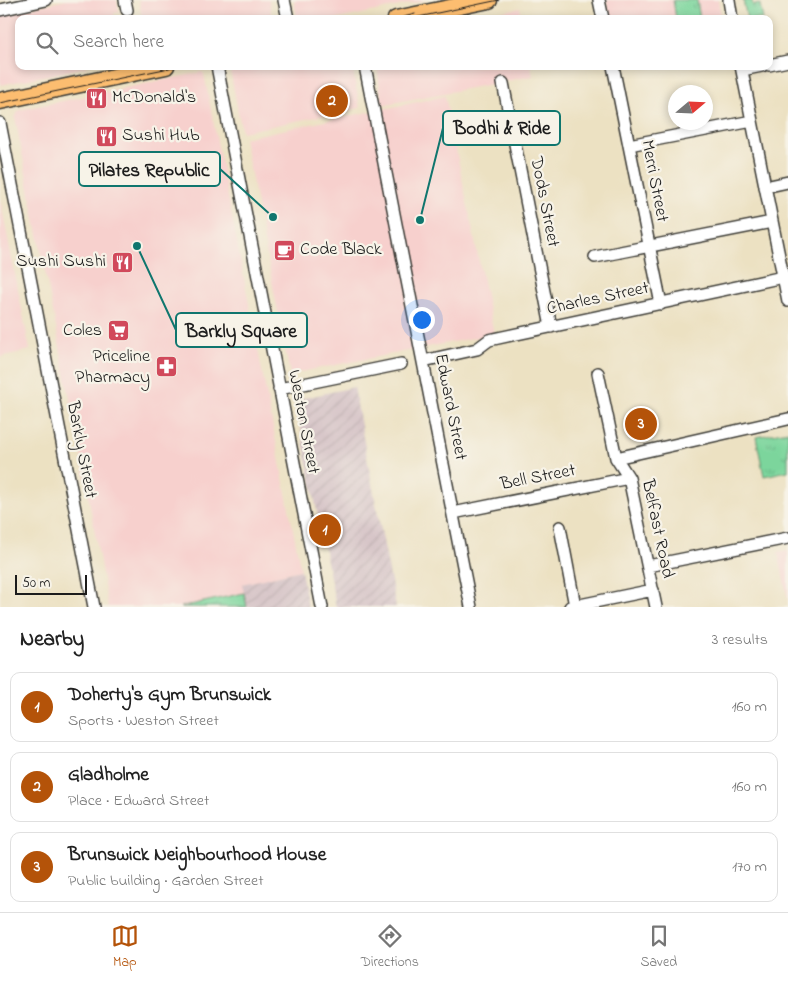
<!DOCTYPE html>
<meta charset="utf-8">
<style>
:root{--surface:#fff;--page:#f2f2f2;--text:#222;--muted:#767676;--line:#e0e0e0;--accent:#b45309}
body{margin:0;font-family:"Indie Flower",sans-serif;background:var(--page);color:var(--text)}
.compass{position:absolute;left:668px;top:85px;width:45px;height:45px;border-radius:50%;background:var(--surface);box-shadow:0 2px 8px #0003;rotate:71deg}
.scale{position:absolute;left:15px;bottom:12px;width:72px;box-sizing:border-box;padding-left:5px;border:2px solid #1c1c1c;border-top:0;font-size:14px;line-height:18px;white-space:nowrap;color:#1c1c1c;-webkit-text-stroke:4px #f7f3e8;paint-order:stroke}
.you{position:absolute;left:421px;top:319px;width:18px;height:18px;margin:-12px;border:4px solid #fff;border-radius:50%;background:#1a73e8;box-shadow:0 0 0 8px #1a73e833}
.badge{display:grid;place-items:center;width:32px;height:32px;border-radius:50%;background:var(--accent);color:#fff;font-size:16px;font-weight:700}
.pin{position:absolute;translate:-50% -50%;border:2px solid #fff;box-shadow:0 1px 5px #0006}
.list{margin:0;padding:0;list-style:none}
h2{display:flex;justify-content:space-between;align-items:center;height:65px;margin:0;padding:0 20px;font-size:21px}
h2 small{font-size:16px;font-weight:400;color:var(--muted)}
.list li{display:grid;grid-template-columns:32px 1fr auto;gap:15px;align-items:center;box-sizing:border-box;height:70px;margin:0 10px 10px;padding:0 10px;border:1px solid var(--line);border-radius:10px}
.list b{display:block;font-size:19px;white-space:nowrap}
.list p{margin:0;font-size:16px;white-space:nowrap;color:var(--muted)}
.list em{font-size:16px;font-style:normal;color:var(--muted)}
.icon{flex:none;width:28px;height:28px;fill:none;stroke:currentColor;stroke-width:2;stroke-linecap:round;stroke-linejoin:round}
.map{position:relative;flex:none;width:788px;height:607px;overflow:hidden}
.search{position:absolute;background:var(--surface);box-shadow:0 2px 8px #0003;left:15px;right:15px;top:15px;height:55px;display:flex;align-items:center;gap:12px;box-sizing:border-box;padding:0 18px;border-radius:10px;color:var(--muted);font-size:19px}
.sheet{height:305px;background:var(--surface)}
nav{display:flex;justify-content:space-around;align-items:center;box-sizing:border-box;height:70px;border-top:1px solid var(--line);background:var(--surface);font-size:14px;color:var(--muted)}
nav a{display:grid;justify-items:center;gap:2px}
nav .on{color:var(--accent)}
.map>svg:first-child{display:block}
</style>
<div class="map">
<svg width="788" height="607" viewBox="0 0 788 607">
<defs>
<pattern id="industrial-furrows" width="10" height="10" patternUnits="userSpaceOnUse" patternTransform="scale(1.25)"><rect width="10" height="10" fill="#d2bec3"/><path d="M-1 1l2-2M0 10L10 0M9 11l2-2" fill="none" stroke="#b4a3a7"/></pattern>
<pattern id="park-tufts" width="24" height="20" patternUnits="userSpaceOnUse" patternTransform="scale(1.25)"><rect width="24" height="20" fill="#7bd59c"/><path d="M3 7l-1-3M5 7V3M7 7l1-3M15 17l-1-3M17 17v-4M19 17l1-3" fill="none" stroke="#6ab686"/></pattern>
</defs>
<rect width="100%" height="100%" fill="#f7f3e8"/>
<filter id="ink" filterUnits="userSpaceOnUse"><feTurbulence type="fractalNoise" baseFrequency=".02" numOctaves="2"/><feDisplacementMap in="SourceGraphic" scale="10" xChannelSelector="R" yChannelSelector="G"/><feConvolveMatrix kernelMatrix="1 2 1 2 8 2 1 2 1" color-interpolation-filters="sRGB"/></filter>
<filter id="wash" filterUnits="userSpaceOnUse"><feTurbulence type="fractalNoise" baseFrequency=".0096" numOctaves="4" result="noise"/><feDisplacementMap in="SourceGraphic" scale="20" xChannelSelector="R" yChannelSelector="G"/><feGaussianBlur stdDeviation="1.12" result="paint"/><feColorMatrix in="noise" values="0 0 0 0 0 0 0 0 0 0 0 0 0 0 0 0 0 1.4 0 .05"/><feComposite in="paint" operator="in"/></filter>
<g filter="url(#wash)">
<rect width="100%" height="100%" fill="#ece1c2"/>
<path fill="#f7d0cd" d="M67,0H117L119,12L114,13L115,19H19V66H91L1,85L0,79V14Z
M139,0H269L272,19H142Z
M294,0H427L338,19H297Z
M606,0H718L722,19H609Z
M520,8L522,19H466L496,13Z
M232,66H352L360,108L242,132L230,70Z
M377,66H531L533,76L382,105Z
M202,72L204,74L301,570L243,584L244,593L180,607H108L83,466L15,117L19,110Z
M445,96L494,334L290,374L244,138Z
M0,198L30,350L0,357Z
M788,550V600L778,552Z"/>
<path fill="url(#industrial-furrows)" d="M354,387L364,442L396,607H336L295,400Z
M301,570L308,607H247L242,584Z"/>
<path fill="url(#park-tufts)" stroke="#4c785c" d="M673,0H697L700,19H676Z
M743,0H752L753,5L760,4L763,19H747Z
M788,431V471L764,476L756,437Z
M244,593L247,607H181Z"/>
</g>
<g filter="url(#ink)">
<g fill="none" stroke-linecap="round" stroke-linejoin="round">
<defs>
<path id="minor" d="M125,0L127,10
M284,0L288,19
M599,0L603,19
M729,0L732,19
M0,10L46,0
M769,65L788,61
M217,66L322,607
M365,66L471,607
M613,66L661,304
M741,66L788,301
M742,70L762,66
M503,83L551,327
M0,123L94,607
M629,145L752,121
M765,187L788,182
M595,257L772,222
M423,361L477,349L489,340L783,277
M598,373L616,458L629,478L656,607
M279,389L401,364
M616,458L788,419
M453,513L629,478
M560,527L575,606
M648,566L788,538
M570,607L653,590"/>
<path id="highway" d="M396,19L489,0
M0,101L166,66"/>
</defs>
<use href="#minor" stroke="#3b3a35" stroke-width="14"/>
<use href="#highway" stroke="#3b3a35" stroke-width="19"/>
<use href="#minor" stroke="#fff" stroke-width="11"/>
<use href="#highway" stroke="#fcbd6f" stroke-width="16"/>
<path stroke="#1c1c1c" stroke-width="1" d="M396,19L415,14
M409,19L499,0
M0,103L179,66"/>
</g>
</g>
<defs>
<symbol id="restaurant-square" viewBox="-11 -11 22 22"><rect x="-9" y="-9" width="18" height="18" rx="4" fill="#d1495b" stroke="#f7f3e8"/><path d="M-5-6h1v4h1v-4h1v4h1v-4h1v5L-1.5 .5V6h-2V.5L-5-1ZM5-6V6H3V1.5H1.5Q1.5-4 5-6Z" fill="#fff"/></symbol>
<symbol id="cafe-square" viewBox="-11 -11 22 22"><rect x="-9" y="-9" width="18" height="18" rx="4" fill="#d1495b" stroke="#f7f3e8"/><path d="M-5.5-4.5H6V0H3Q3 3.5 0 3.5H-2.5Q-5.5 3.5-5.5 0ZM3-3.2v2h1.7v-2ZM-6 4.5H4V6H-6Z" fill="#fff"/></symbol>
<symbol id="supermarket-square" viewBox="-11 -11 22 22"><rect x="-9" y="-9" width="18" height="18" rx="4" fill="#d1495b" stroke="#f7f3e8"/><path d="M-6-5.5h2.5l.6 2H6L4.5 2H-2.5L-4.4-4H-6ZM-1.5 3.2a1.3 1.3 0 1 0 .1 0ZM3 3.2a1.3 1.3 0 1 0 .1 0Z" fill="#fff"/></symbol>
<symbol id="pharmacy-square" viewBox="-11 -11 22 22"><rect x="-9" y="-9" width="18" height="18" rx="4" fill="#d1495b" stroke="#f7f3e8"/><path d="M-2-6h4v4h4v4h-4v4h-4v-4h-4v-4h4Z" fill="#fff"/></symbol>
</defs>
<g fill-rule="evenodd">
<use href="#restaurant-square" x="84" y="86" width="25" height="25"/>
<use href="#restaurant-square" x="94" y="124" width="25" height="25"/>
<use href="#cafe-square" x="272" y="238" width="25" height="25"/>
<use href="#restaurant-square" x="110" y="250" width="25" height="25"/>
<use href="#supermarket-square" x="106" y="318" width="25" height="25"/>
<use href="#pharmacy-square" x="154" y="354" width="25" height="25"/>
</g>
<g text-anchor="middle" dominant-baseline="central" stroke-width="4.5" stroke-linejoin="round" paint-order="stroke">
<g font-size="18" fill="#1c1c1c" stroke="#f7f3e8" text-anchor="start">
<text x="112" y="98">McDonald's</text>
<text x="122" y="136">Sushi Hub</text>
<text x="300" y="250">Code Black</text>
<text x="106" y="262" text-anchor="end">Sushi Sushi</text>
<text x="102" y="331" text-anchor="end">Coles</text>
<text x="150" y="357" text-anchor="end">Priceline<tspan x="150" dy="21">Pharmacy</tspan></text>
</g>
<g font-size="18" fill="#1c1c1c" stroke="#f7f3e8">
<text transform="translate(654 181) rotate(79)">Merri Street</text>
<text transform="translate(544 202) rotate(79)">Dods Street</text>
<text transform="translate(598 299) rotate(-12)">Charles Street</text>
<text transform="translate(450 407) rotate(79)">Edward Street</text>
<text transform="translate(303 422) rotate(79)">Weston Street</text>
<text transform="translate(81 450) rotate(79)">Barkly Street</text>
<text transform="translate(538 478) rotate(-11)">Bell Street</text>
<text transform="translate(657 529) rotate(78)">Belfast Road</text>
</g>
</g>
<path fill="none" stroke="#0f766e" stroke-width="2" d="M420 220L443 128M273 217L220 169M137 246L176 330"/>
<g fill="#0f766e" stroke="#f7f3e8" stroke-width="2">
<circle cx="420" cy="220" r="5"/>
<circle cx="273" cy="217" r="5"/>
<circle cx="137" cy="246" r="5"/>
</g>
<g fill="#f7f3e8" stroke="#0f766e" stroke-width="2">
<rect x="443" y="111" width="117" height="34" rx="5"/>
<rect x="79" y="152" width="141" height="34" rx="5"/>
<rect x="176" y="313" width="131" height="34" rx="5"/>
</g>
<g font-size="19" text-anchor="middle" font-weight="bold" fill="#1c1c1c">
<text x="502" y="134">Bodhi &amp; Ride</text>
<text x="149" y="176">Pilates Republic</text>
<text x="241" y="337">Barkly Square</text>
</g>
</svg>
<svg class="compass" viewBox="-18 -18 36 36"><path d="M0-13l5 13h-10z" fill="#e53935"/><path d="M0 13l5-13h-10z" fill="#767676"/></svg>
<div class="scale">50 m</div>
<div class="you"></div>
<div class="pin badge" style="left:325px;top:530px">1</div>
<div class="pin badge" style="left:332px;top:101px">2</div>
<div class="pin badge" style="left:641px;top:424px">3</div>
<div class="search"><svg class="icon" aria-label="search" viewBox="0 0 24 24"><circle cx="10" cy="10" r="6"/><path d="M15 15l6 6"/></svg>Search here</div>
</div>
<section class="sheet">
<h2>Nearby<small>3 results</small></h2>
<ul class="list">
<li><span class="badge">1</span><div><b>Doherty's Gym Brunswick</b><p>Sports · Weston Street</p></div><em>160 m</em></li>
<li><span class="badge">2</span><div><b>Gladholme</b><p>Place · Edward Street</p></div><em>160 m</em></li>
<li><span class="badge">3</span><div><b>Brunswick Neighbourhood House</b><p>Public building · Garden Street</p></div><em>170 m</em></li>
</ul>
</section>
<nav>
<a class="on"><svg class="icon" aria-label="map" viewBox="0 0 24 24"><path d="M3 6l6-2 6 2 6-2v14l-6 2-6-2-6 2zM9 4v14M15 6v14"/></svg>Map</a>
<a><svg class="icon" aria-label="directions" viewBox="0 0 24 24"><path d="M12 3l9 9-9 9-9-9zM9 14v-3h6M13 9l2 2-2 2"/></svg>Directions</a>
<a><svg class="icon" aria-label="saved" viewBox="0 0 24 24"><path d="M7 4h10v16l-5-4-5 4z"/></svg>Saved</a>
</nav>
